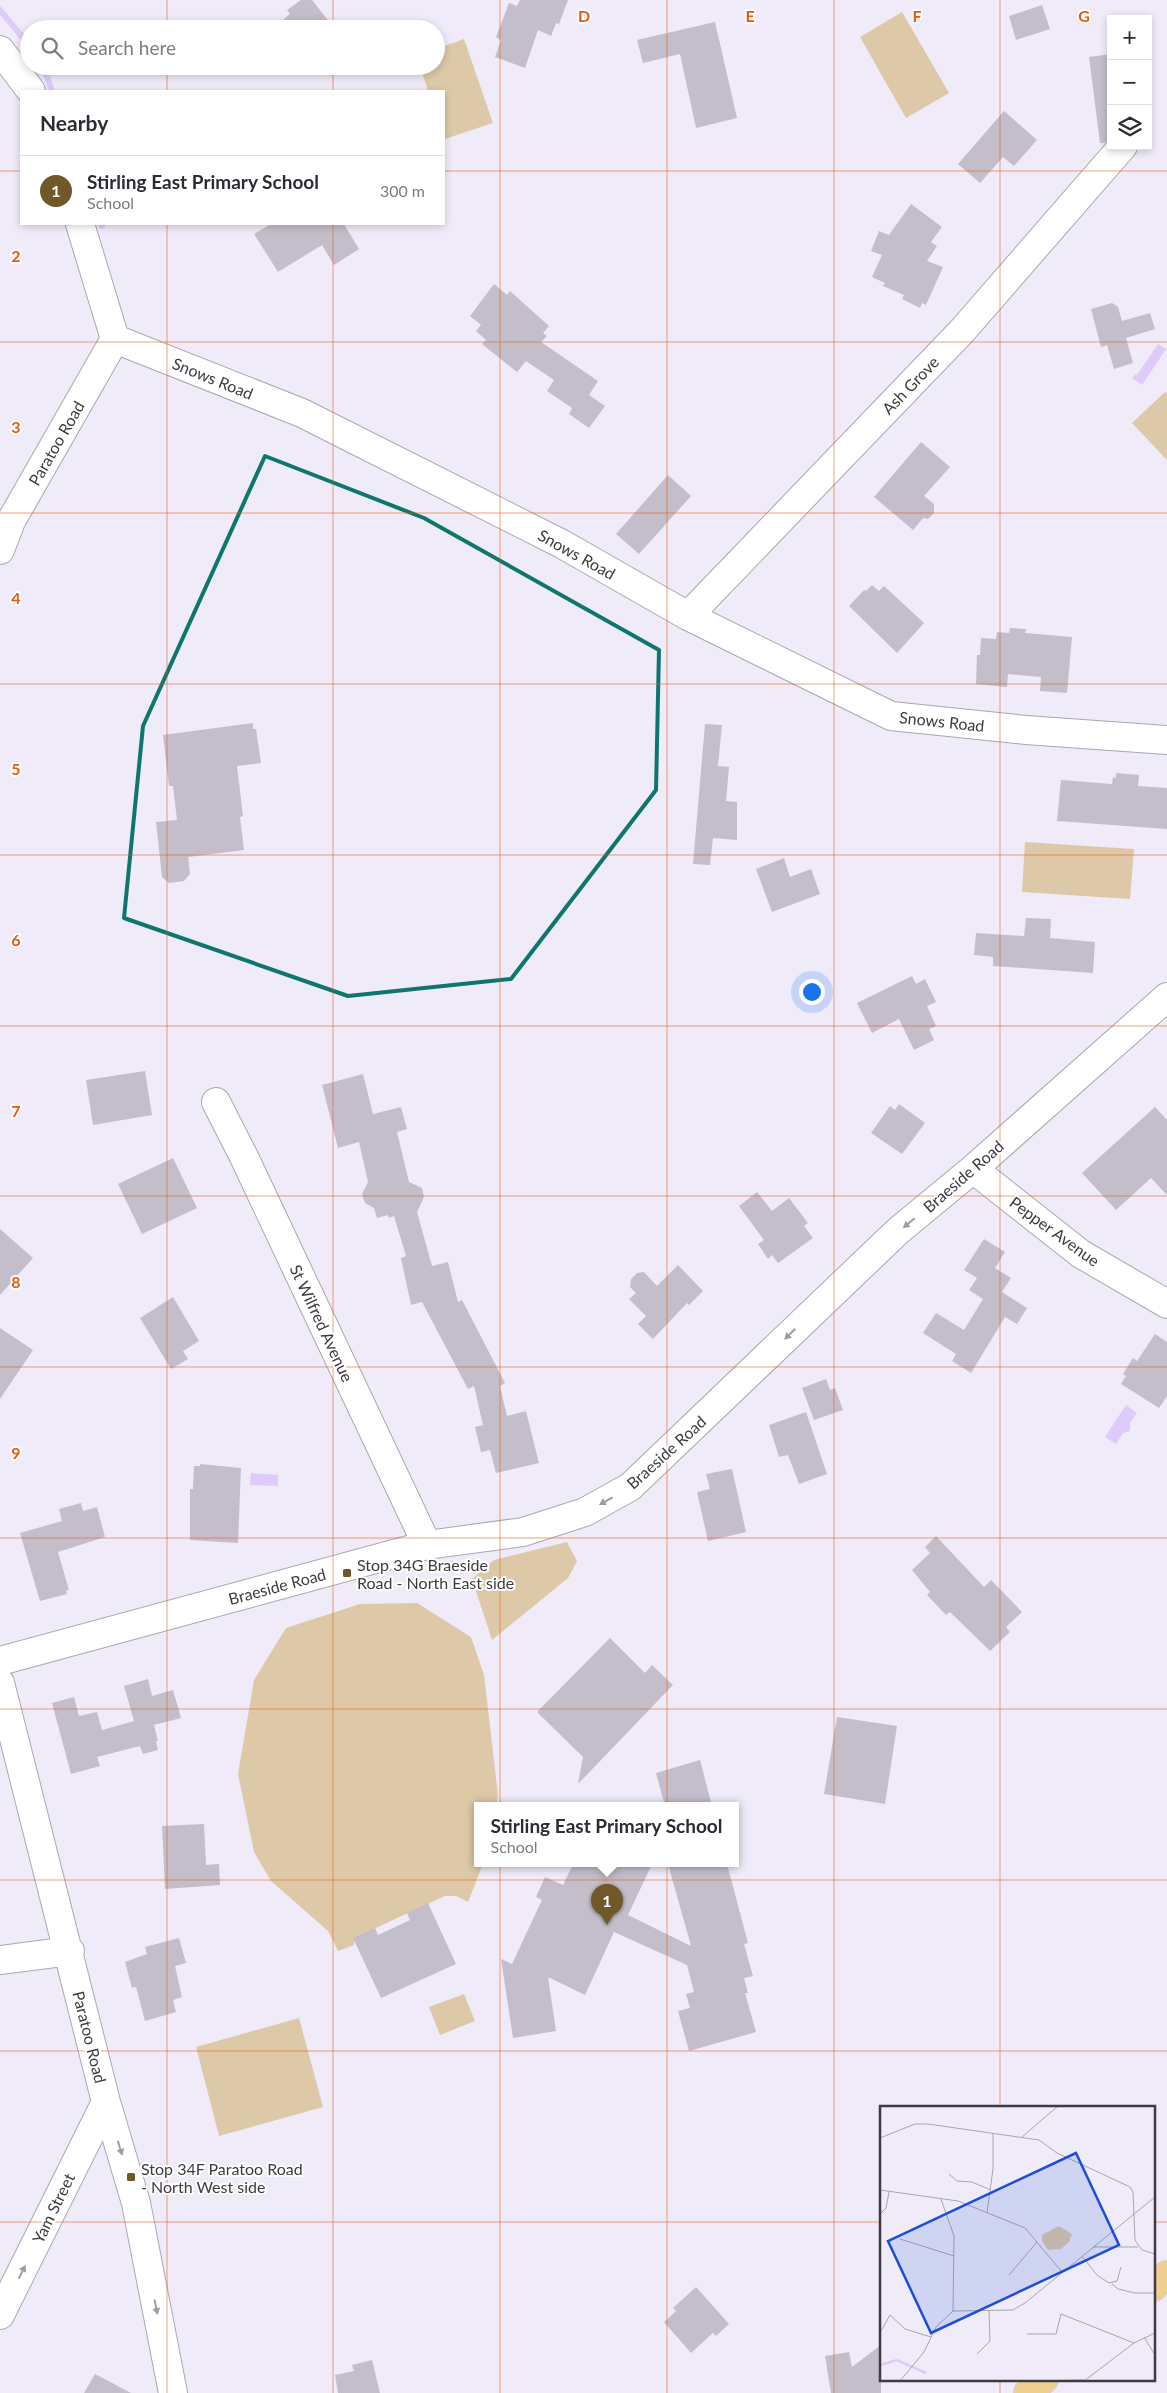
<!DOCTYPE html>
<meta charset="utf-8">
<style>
:root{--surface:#fff;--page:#f2f2f3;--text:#2b2b33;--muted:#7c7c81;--line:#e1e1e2;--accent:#715829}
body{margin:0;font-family:Lato,sans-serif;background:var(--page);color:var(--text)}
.controls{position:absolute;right:15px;top:15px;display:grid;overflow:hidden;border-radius:0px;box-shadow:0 2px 8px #0003}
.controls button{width:45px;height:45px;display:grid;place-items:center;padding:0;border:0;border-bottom:1px solid var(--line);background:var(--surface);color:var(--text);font:25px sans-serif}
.you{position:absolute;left:811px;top:991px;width:18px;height:18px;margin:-12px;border:4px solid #fff;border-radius:50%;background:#1a73e8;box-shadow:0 0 0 8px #1a73e833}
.badge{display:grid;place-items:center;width:32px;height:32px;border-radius:50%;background:var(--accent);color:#fff;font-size:16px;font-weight:700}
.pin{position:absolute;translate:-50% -41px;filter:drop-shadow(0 1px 2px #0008)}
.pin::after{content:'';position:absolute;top:26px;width:18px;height:15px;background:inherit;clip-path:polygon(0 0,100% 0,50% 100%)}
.popup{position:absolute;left:474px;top:1802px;width:265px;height:65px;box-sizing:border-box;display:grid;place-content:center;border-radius:0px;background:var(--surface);filter:drop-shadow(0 1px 4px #0005);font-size:16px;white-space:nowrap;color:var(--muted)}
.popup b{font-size:19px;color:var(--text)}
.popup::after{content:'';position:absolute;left:50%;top:100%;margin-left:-10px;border:10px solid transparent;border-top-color:var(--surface)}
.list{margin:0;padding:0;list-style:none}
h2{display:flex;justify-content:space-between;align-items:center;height:65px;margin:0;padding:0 20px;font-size:21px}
h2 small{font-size:16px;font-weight:400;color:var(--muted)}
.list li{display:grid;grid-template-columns:32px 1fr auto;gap:15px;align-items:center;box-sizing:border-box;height:70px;padding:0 20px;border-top:1px solid var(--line)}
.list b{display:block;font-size:19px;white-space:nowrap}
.list p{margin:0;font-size:16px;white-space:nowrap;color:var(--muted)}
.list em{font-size:16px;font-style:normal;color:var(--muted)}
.icon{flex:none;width:28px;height:28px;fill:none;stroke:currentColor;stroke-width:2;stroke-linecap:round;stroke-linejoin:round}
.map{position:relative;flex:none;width:1167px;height:2393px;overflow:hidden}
.search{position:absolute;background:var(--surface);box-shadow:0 2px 8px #0003;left:20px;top:20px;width:425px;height:55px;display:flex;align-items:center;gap:12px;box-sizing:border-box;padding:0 18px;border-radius:28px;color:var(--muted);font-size:19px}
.panel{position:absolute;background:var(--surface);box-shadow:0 2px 8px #0003;left:20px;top:90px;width:425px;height:135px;border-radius:0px}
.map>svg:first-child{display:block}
</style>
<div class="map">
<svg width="1167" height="2393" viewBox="0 0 1167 2393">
<rect width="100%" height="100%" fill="#f0ebf8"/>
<path fill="#ddc9a7" d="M902,12L949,93L906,118L860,37Z
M464,39L493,123L445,139L444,91H428L420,66H436V49Z
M1165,392L1167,394V460L1132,423Z
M1025,842L1134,849L1130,899L1022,892Z
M567,1542L577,1561L568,1578L492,1640L472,1579L494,1560Z
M417,1603L471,1637L484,1675L498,1795L496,1806H478V1864H483L468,1902L456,1896H445L354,1938V1945L338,1951L328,1931L271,1881L254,1852L238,1774L254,1680L286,1628L360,1604Z
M464,1994L475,2021L440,2035L429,2007Z
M299,2018L323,2107L219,2136L196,2047Z"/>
<path fill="#dfcbfa" d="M1158,344L1166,349L1142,385L1132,378L1135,374L1137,375Z
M1126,1405L1137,1413L1130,1423V1431L1123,1433L1116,1444L1105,1437Z
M251,1473L278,1475V1486L250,1485Z"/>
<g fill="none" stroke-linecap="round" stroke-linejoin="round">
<path stroke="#dfcbfa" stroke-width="6" d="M0,10L29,45
M43,66L52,91
M102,224V226"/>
</g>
<path fill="#c4becb" d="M301,0H312L335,29H272L290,14L287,10Z
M520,0H568L559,24L556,23L551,36L538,30L525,68L495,57L501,40L496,37L509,3L517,6Z
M1042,5L1050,29L1016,40L1009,16Z
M715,22L737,118L696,128L680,54L643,63L637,40Z
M1111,54V136L1105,143H1100L1089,57Z
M1004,111L1037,140L1014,166L1003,157L980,183L958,164Z
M911,204L942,227L931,242L937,246L927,261L943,267L926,305L922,303L920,308L902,299L904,295L883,286L885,283L872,277L882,255L871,251L879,231L889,235Z
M271,224H344L359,249L334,265L322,245L278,272L254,234Z
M494,284L507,295L510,291L549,326L543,333L547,336L541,342L598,381L589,395L605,406L589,428L569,414L572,408L547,391L554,380L526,361L517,372L482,344L486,340L476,331L481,325L470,316Z
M1112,303L1118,307L1122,321L1150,313L1155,329L1126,338L1133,363L1114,369L1107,345L1101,347L1091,309Z
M921,442L950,467L924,496L934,504V513L928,519L923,518L913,530L874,497Z
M668,475L691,496L639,554L616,534Z
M872,585L879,591L884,586L924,623L897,653L849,606L864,590L866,591Z
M1010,628L1026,629L1025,633L1072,637L1067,693L1040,691L1041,677L1008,674L1007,687L976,684L977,655H980L981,638L996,639L997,632L1009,633Z
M253,723V729H256L261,763L237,766L243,816L240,817L244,850L188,857L190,874L184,881L169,883L162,877L156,822L177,820L173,786H169L163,735Z
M705,724L722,725L718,766L729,767L726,801L737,802V840L713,838L710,865L693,864Z
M1116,773L1139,775L1138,786L1167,788V829L1057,821L1061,780L1112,784L1113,777L1116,778Z
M784,858L790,877L811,869L820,894L772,912L756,869Z
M1026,918L1051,919L1050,938L1095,942L1093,973L993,966V957L974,955L976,933L1024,936Z
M912,976L916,984L925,979L936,1002L927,1006L936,1026L929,1029L934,1040L914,1050L899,1019L872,1033L857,1003Z
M145,1071L152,1115L93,1125L86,1080Z
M363,1074L373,1114L401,1107L407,1129L397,1132L409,1182L422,1188L424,1197L417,1212L432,1266L448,1262L458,1302L462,1300L505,1383L500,1386L507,1416L526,1411L539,1463L496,1473L490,1450L481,1452L475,1427L483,1425L474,1386L468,1389L422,1302L411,1305L401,1258L406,1256L394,1216L389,1218L388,1215L377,1218L374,1208L365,1203L362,1194L368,1182L359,1142L338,1148L322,1085Z
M899,1104L925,1123L902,1154L871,1133L890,1106L895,1110Z
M1155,1107L1167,1120V1195L1151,1178L1116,1210L1082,1173Z
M173,1158L197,1208L142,1234L118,1184Z
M757,1192L772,1211L789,1198L808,1223L804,1226L813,1238L778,1263L772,1255L768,1259L758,1244L764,1240L739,1206Z
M0,1229L33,1258L0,1295Z
M984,1239L1005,1252L995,1268L1011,1278L1002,1292L1027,1308L1017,1324L1005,1317L971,1373L952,1361L956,1354L923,1333L936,1313L964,1330L983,1299L969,1290L977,1278L964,1270Z
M678,1265L703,1291L689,1305L687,1303L653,1339L638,1324L646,1316L629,1299L636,1293L630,1287L631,1279L637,1273L644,1272L657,1286Z
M173,1297L199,1341L183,1351L188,1359L171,1369L140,1318Z
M0,1328L33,1350L0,1399Z
M1155,1334L1167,1342V1396L1159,1408L1121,1384L1126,1376L1123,1374L1133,1358L1137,1361Z
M826,1379L830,1390L835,1388L843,1410L814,1420L802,1388Z
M806,1412L827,1474L799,1484L788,1455L779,1457L769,1425Z
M200,1464L241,1468L238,1543L190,1540V1489H193L194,1466H200Z
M732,1469L746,1532L708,1541L697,1492L710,1489L706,1474Z
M81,1503L83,1511L97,1507L105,1537L58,1552L69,1590H66L67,1594L40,1601L20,1533L62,1521L59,1509Z
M936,1536L984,1587L991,1580L1022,1612L1006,1627L1010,1632L990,1651L950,1612L946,1615L927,1595L930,1592L912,1570L930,1553L925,1547Z
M610,1638L645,1673L652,1665L673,1685L578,1784L583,1757L537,1712Z
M148,1679L152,1696L173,1690L181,1718L154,1725L158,1741H156L158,1750L143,1754L140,1746L97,1757L100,1766L71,1774L52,1703L74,1697L79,1716L97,1712L102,1730L134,1721L124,1686Z
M837,1717L897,1726L885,1804L824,1794Z
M700,1760L712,1806H665L656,1773Z
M204,1824L206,1865L219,1864L220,1885L165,1889L162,1826Z
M573,1864H652L628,1915L691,1946L668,1864H727L748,1943L744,1944L753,1976L744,1978L748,1993H745L756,2032L689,2051L678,2011L690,2008L686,1994L694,1992L687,1965L614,1932L585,1995L548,1977L556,2031L513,2038L501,1959L512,1964L542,1900L536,1897L545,1877L563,1885Z
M428,1903L456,1964L381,1998L353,1938L375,1928L378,1935L410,1920L407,1913Z
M179,1938L186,1963L175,1966L182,1997L173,2000L176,2012L145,2021L136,1987L132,1988L125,1962L147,1954L145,1947Z
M696,2287L729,2324L716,2336L713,2333L691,2353L664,2322L676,2311L673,2308Z
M881,2345V2393H831L825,2356L849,2352L852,2367Z
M372,2360L380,2393H338L335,2375L354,2371L352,2365Z
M95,2374L131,2393H84Z"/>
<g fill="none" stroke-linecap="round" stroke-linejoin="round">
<defs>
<path id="minor" d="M0,50L31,91
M80,224L115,339L302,413L562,544L688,616L891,716L1026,730L1167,740
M0,550L11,521L115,339
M688,616L962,331L1123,146
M216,1102L245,1159L427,1545
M973,1169L1081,1254L1167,1304
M0,1661L427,1545L523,1532L585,1512L630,1487L898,1231L973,1169L1167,997
M0,1683L106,2102L136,2203L173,2393
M0,1960L70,1951
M0,2315L106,2102"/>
<path id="major" d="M1153,2287L1167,2275
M1028,2393L1044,2379"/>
</defs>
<use href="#minor" stroke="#aba6b3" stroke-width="30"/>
<use href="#major" stroke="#d0d0d1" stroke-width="30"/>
<use href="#minor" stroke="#fff" stroke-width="28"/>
<use href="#major" stroke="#efcf90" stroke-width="28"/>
</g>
<defs><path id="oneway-solid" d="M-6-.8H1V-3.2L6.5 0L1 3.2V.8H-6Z" transform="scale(1.25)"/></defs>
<g fill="#9e9da0">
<use href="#oneway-solid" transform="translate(909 1223) rotate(140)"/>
<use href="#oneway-solid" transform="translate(790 1334) rotate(136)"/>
<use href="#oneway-solid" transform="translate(606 1501) rotate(151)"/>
<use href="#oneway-solid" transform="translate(120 2148) rotate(73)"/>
<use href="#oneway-solid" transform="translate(22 2272) rotate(-64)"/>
<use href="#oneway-solid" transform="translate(156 2307) rotate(79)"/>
</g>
<path fill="none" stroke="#0f766e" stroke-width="4" stroke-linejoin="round" d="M265,456L424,518L659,650L656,790L511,979L348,996L124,918L143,726Z"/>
<path fill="none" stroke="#e8590c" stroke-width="1" stroke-opacity="0.55" d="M167,0V29M333,0V29M500,0V2393M667,0V2393M834,0V2393M1000,0V2107M167,66V91M333,66V91M0,171H21M444,171H1167M167,224V2393M333,224V2393M0,342H1167M0,513H1167M0,684H1167M0,855H1167M0,1026H1167M0,1196H1167M0,1367H1167M0,1538H1167M0,1709H1167M0,1880H1167M0,2051H1167M0,2222H881M1153,2222H1167M1000,2379V2393"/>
<g fill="#715829" stroke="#fff" stroke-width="2">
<rect x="342" y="1568" width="10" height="10" rx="2.5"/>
<rect x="126" y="2172" width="10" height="10" rx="2.5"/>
</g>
<g text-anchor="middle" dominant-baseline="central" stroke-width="4" stroke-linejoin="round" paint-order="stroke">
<g font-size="16" fill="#3d3b40" stroke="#fff">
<text transform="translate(213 378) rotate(22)">Snows Road</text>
<text transform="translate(910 385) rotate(-46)">Ash Grove</text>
<text transform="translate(56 443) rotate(-60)">Paratoo Road</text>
<text transform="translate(577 554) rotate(29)">Snows Road</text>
<text transform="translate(942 721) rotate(6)">Snows Road</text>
<text transform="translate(963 1176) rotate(-41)">Braeside Road</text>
<text transform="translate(1055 1231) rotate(36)">Pepper Avenue</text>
<text transform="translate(322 1323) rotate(65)">St Wilfred Avenue</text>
<text transform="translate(666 1452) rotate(-42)">Braeside Road</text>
<text transform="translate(277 1586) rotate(-15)">Braeside Road</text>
<text transform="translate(90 2037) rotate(76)">Paratoo Road</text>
<text transform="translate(53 2208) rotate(-64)">Yam Street</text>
</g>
<g font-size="16" fill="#3d3b40" stroke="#fff" text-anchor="start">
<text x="357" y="1564">Stop 34G Braeside<tspan x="357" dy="18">Road - North East side</tspan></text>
<text x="141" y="2168">Stop 34F Paratoo Road<tspan x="141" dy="18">- North West side</tspan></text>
</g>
</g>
<g transform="translate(880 2106)">
<rect width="275" height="275" fill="#f0ebf8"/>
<path d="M179,120L192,128L189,136L181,143L168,144L162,135V129Z" fill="#ddc9a7"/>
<path fill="none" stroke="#dfcbfa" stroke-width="2.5" d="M0,259L17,254L46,267"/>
<path fill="none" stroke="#a8a5ae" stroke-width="1" d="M142,31L178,0M0,32L35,18H48L159,34L177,47L250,81L253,86L255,134L262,144L275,148M69,68L77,75L92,76L111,84M0,84L78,95L145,122L182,166M107,107L113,63V27M0,108L6,102L9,86M20,133L74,150M213,141H258M202,150L217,169L229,177L237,175L241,161M129,169L157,136M232,178L238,183L255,187H275M73,205L133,204L145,197L275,91M0,227L10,209L25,223L51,231M147,228H176L181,208L254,237M264,231L275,249M97,248L110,235L109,205M20,275L44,246L56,221L73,205L74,130L61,93M157,275L204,274M204,275L254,237L275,227"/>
<path fill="#1d4ed8" fill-opacity="0.15" stroke="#1d4ed8" stroke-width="2.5" d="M196,47L239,139L51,227L8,135Z"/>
<rect width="275" height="275" fill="none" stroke="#3d3b40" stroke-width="2.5"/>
</g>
<g font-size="16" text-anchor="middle" font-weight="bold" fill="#e8590c" stroke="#fff" stroke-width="4" stroke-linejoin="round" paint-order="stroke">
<text x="584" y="22">D</text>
<text x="750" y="22">E</text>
<text x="917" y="22">F</text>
<text x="1084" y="22">G</text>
<text x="16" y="262">2</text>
<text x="16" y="433">3</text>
<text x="16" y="604">4</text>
<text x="16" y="775">5</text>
<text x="16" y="946">6</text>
<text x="16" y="1117">7</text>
<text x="16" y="1288">8</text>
<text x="16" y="1459">9</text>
</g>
</svg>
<div class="controls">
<button>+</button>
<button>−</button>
<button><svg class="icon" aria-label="layers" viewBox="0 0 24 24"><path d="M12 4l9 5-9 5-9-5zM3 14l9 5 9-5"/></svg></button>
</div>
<div class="you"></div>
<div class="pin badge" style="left:607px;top:1925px">1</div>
<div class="popup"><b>Stirling East Primary School</b>School</div>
<div class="search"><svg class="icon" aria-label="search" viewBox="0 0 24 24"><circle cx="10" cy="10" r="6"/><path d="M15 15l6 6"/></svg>Search here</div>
<section class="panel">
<h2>Nearby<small></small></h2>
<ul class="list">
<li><span class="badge">1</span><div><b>Stirling East Primary School</b><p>School</p></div><em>300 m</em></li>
</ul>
</section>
</div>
